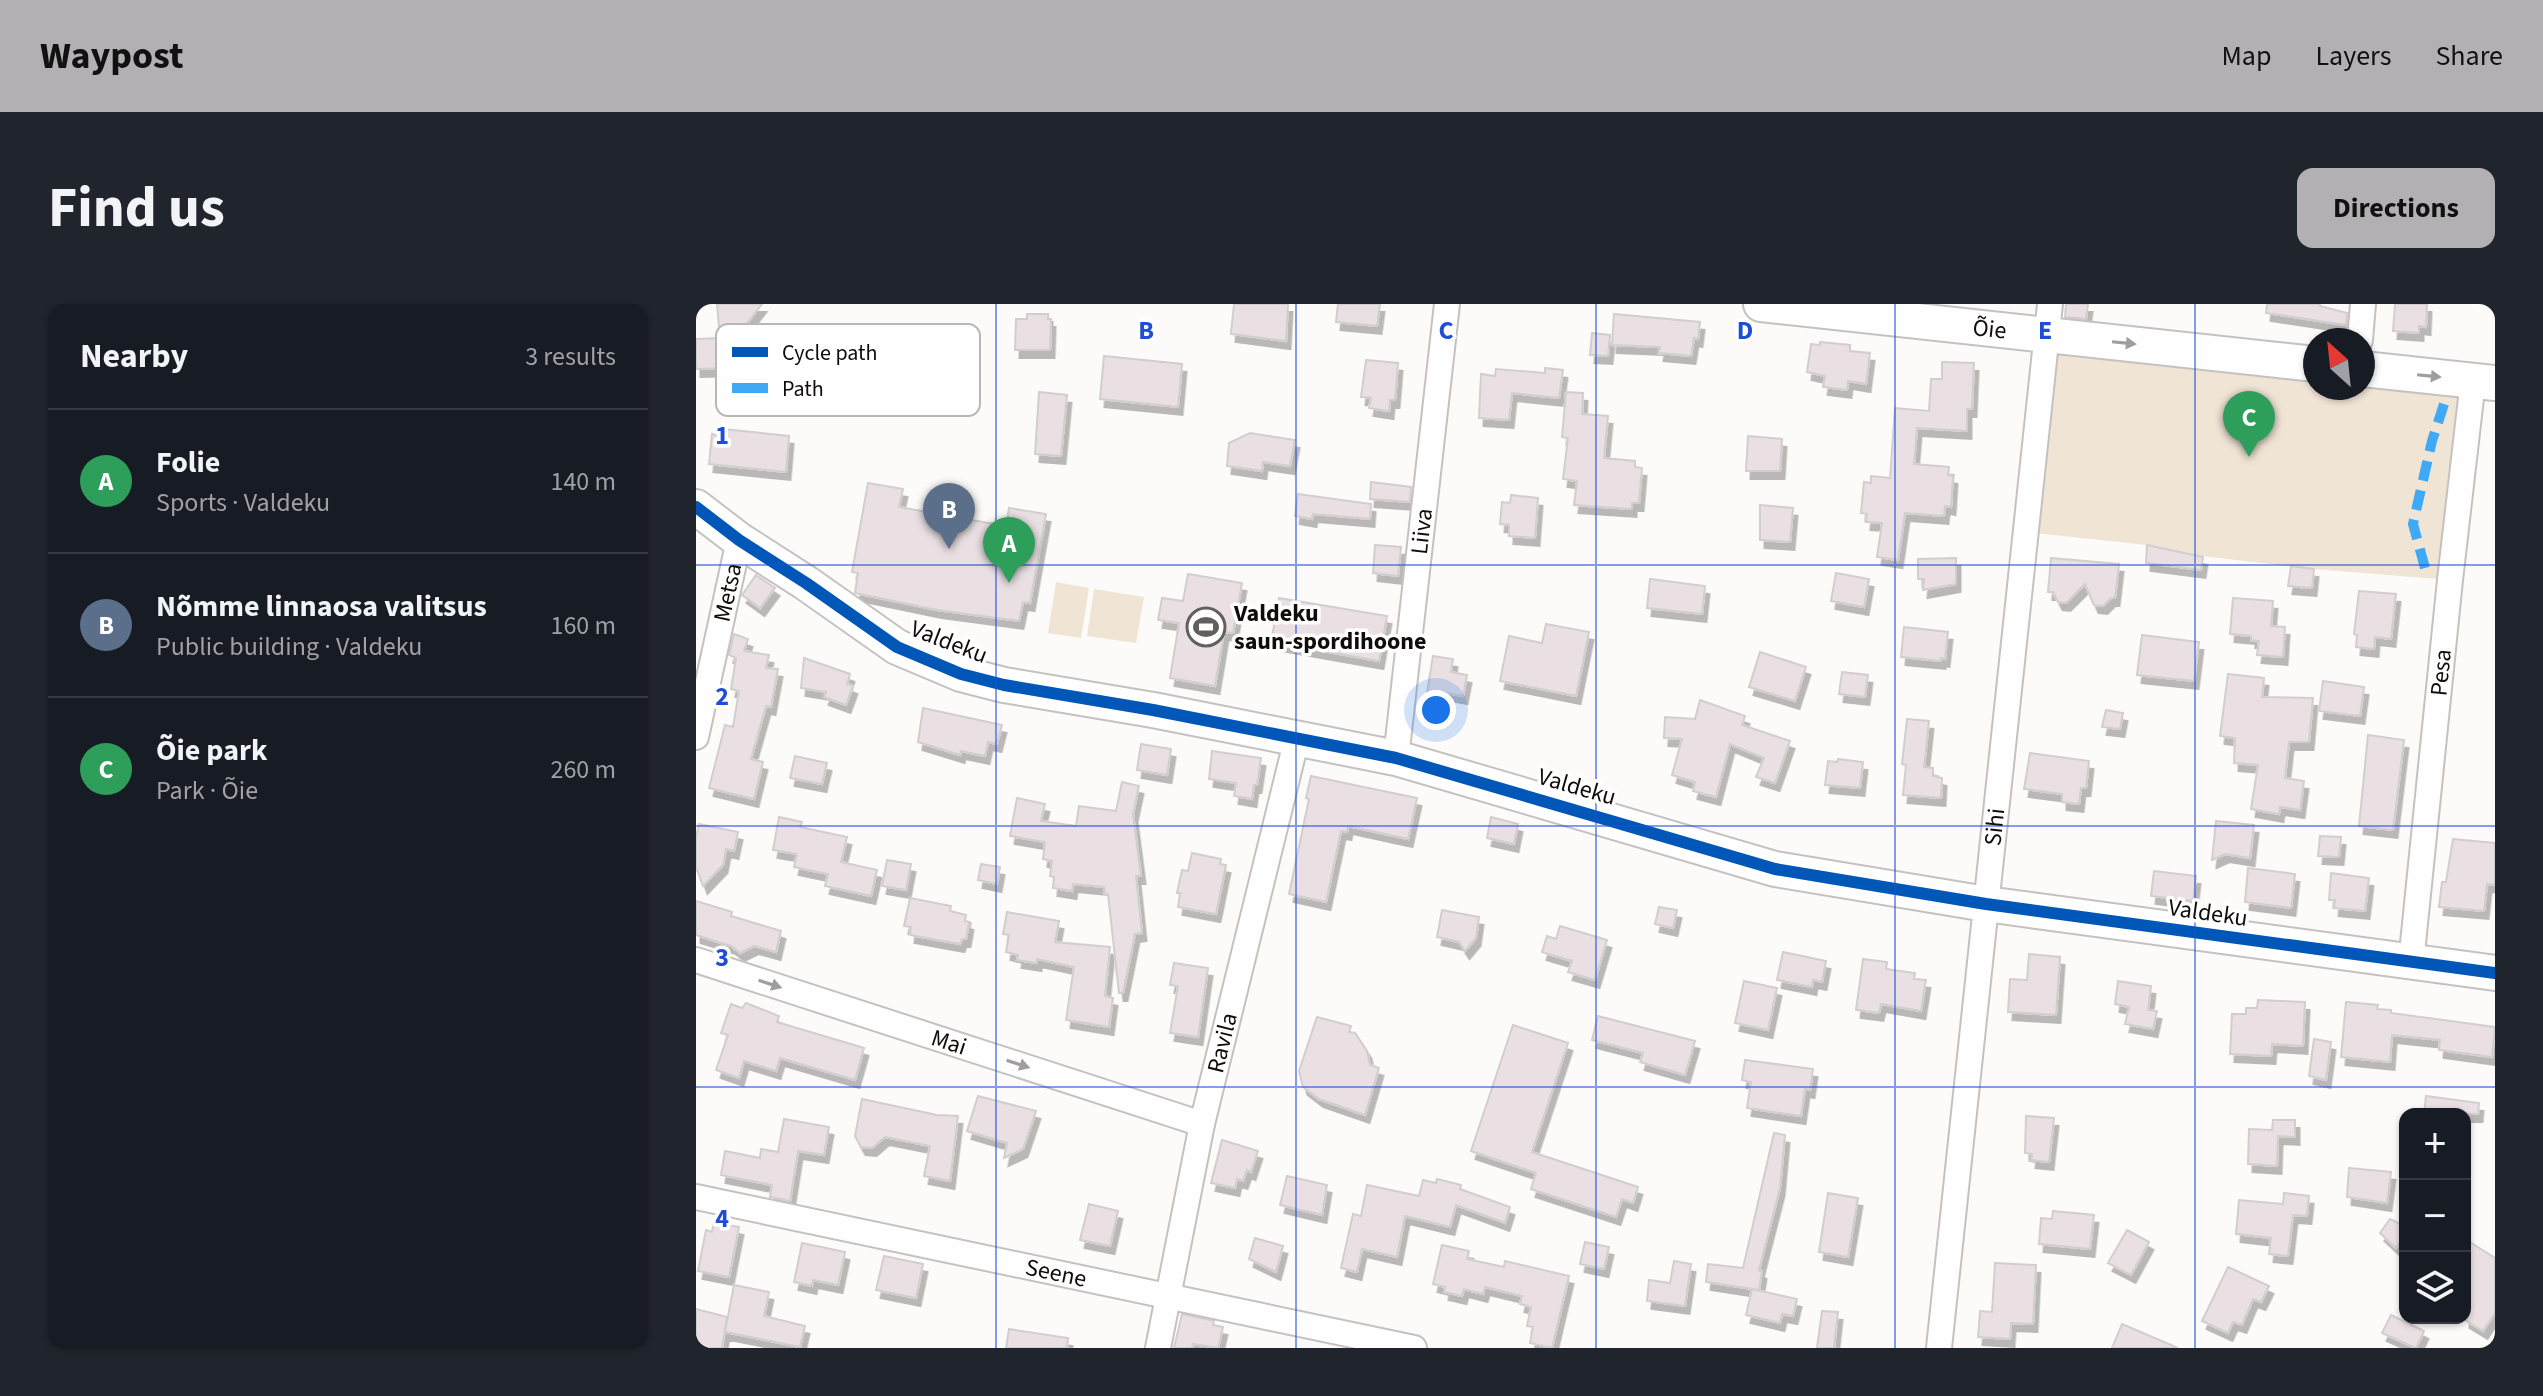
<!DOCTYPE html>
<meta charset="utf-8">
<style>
:root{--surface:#171b24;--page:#20242c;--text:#f1f3f6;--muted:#9ea1a6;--line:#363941;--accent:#b2b0b2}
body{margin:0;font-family:"Source Sans 3",sans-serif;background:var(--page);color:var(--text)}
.controls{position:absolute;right:24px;bottom:24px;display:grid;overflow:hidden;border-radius:16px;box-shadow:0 2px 6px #0004}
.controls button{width:72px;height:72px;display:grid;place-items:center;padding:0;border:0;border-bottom:2px solid var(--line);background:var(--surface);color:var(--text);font:40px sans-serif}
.compass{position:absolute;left:1607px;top:24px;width:72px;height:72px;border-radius:50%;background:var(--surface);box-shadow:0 2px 6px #0004;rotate:333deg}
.you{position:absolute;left:740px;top:406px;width:28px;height:28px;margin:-20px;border:6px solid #fff;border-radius:50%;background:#1a73e8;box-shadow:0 0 0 12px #1a73e833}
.badge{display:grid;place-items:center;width:52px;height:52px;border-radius:50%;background:var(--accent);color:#fff;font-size:26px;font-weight:700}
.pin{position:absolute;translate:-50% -66px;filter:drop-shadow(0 2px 4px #0008)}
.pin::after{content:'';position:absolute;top:42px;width:28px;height:24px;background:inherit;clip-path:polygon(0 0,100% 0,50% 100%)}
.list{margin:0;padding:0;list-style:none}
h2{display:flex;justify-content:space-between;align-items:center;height:104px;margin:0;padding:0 32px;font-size:34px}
h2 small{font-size:26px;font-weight:400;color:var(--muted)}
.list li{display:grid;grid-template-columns:52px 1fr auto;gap:24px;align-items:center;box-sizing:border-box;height:144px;padding:0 32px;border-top:2px solid var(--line)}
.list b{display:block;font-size:30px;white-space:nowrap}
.list p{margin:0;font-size:26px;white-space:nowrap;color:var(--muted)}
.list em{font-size:26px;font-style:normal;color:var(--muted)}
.icon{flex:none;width:44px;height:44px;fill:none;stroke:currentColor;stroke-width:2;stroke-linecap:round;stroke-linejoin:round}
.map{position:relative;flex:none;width:1799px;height:1044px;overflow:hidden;border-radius:16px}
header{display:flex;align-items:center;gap:48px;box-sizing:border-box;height:112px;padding:0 40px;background:var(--accent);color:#111}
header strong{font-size:38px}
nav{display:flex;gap:44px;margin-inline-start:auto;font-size:28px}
.intro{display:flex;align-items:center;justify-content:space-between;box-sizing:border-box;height:192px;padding:0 48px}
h1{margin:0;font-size:56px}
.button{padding:20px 36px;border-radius:16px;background:var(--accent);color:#111;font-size:28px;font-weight:700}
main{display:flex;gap:48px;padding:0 48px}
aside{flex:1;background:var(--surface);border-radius:16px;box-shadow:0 2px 6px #0004}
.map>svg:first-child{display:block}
</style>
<header>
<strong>Waypost</strong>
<nav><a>Map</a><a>Layers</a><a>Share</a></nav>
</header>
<div class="intro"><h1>Find us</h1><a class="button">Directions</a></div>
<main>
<aside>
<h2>Nearby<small>3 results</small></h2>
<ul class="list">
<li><span class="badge" style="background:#2e9e5b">A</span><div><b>Folie</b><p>Sports · Valdeku</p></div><em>140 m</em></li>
<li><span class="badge" style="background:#5c6f8a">B</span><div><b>Nõmme linnaosa valitsus</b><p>Public building · Valdeku</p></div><em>160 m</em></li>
<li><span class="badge" style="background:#2e9e5b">C</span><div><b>Õie park</b><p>Park · Õie</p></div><em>260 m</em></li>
</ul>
</aside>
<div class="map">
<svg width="1799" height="1044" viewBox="0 0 1799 1044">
<defs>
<filter id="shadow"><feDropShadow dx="4.5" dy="8" stdDeviation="0" flood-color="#0004"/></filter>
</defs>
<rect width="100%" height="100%" fill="#fdfbfa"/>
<path fill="#f0e4d5" d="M1351,30L1619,60V84H1667V65L1777,77L1754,276L1618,265L1497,251L1451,241L1329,228Z
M360,278L393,284L385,334L352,329Z
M398,285L448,293L440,339L391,332Z"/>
<path fill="#eae0e3" stroke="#d2cdce" stroke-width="2" filter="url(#shadow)" d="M21,0H66L39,35L64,33L66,58L41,60V64L0,65V35L24,34Z
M538,0H592L590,37L535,30Z
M642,0H684L681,22L640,18Z
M1370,0H1392L1390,15L1369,13Z
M1571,0H1624V2L1651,9L1650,21L1570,9Z
M1699,0H1731L1730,23L1723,22V29L1697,27Z
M331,10H352V15H355L354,46H319L320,15H331Z
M918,10L1004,18L1002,35L998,34L995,52L963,49L964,43L916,41Z
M896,29L914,31L912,52L894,51Z
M1124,38L1154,41V47L1174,49L1170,80L1152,77L1151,86L1127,83L1129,72L1111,68L1115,40L1124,41Z
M408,52L486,60L482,103L404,95Z
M670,56L702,59L699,96H694L693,107L673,104L675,94L665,93Z
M1246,58L1278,59L1276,105H1271V127L1221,124L1218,160L1253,163L1252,171L1257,172L1255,203L1249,202L1248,212L1209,209L1202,256L1181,253L1186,219L1170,218L1171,210L1165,209L1168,178L1175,179V172L1194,174L1199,104L1233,107L1235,75H1246Z
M849,64L867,66L863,94L816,89L813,116L783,114L785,70L799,72L800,65L849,69Z
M343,88L371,91L365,152L339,150Z
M870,88L887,89L886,110L912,112L908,154L939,157V163L946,164L943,199H936V205L878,201L881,177L867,175L872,134L866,133Z
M27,125L93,132L90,168L13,160L16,130L27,132Z
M554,129L599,136L594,162L567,158L566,167L531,162L533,139Z
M1052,132L1086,135L1084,167H1050Z
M675,178L715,183L714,198L674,195Z
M172,179L207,185L203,203L310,222L313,204L350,210L334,299L327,298L323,317L241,306L159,289L162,269L156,268Z
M602,190L675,200L674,215L617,210L616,215L599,212Z
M815,191L842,194L839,234L813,232V221L804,220L806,198L814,199Z
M1064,201L1097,204L1094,238L1064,236Z
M679,241L705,243L702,272L677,269Z
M1451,241L1507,253L1505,266L1450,259Z
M1260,254V280L1227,286L1228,275H1222V255Z
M1355,254L1423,260L1419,294H1415L1407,302L1398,301L1389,280L1370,299L1362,298L1357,288H1352Z
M1595,262L1618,265L1616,284L1592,282Z
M1140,269L1173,275L1168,303L1135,297Z
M492,270L546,279L537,329L528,328L519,382L474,374L483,319L462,316L466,294L487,297Z
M60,271L79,284L64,304L46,291Z
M954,275L1009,282L1006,310L951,304Z
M1663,287L1700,290L1695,335L1679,333L1678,345L1660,343L1661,331L1658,330Z
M583,294L691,312L683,357L575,338Z
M1537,294L1577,297L1575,322L1589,323L1587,353L1561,351L1563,337L1555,336V332L1534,330Z
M850,320L893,328L880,392L804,377L813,332L846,339Z
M1208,323L1252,328L1249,355L1245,354V357L1205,353Z
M38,330L52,335L48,347L73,351L70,364L82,365L75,403L70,402L55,455L67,458L58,495L13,484L29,421L37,423L43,387L35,385L40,354L33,351Z
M1446,331L1503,338L1498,377L1441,371Z
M1064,348L1110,363L1099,397L1053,383Z
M737,352L757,355L755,368L771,371L767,392L750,389L748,404L729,401Z
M108,354L154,370L151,380L157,382L150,401L128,393L130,388L105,384Z
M1146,368L1172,371L1169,393L1143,390Z
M1532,370L1568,374L1566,393L1617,394L1613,438H1593L1589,474L1608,477L1604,506L1584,503L1583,510L1555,505L1562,461L1538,459L1539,434L1524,432Z
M1627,377L1668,383L1664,412L1623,407Z
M1004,396L1049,412L1046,421L1094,437L1079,479L1060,473L1068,454L1034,440L1020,493L997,487L999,478L976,471L986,435L968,434L969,413L999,415Z
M227,404L306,421L301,440L292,438L289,452L265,447L264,451L222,438Z
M1410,406L1427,409L1424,425L1406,423Z
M1211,415L1233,417L1228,463L1237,464V472L1246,474L1245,494L1207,491L1210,461L1206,460Z
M1672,431L1708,436L1697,526L1663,522Z
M445,440L475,445L471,471L441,466Z
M516,447L565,454L561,481H558L556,495L538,492L540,479L513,475Z
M1334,449L1393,457L1390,484H1385L1383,500L1366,498V490L1328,485Z
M99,452L131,459L126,480L94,474Z
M1142,455L1167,458L1164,484L1129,481L1132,457L1141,458Z
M615,472L721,494L712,535L652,522L651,528L645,527L630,598L593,590L613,495L610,494Z
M426,478L443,482L437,510L445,572H440L446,629L439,630L427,689H423L412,590L409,591L408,583L377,580L376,587L357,584L358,573L354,572L356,557L347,555L349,538L314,532L321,494L349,500L345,517L380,522L383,502L420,507Z
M83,513L106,518L104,523L151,533L145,558L181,566L175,592L129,582L132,570L98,563L101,550L77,546Z
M795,513L822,520L818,540L791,534Z
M1520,517L1558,521L1554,554L1529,550L1516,556Z
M3,520L42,528L38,547L30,545L27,561L7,582L0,563V533Z
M1624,532L1645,533L1643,553L1622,552Z
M1757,535L1799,539V581L1791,580L1788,607L1743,603L1746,578H1750Z
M496,549L525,555L524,560L530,561L520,610L482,603L484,589H481L486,566L492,567Z
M191,556L215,560L210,586L186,582Z
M285,560L304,563L301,580L282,576Z
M1552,564L1599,570L1595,604L1549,598Z
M1458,567L1500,572L1497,597L1455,592Z
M1635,569L1673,574L1669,607L1638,604L1639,596H1633Z
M214,594L255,602L254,607L270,611L269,617L273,618L270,635H266L264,640L214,631L215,623L208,622Z
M0,597L36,608L35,612L85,627L80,648L58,642L44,649L35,642L0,631Z
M963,603L981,606L977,624L959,620Z
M746,606L783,613L780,634L769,647L763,638L741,633Z
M311,608L363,617L359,638L414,643L409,692L417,694L413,723L370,716L378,663L341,655V659L321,656L322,651L310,648L313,631L307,630Z
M864,622L911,636L899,676L872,668L876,657L846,648L851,632L860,635Z
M1087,648L1130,657L1126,678L1117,676L1116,683L1081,676Z
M1333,650L1364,653L1360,711L1312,708L1314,675L1331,676Z
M1167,655L1191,658L1190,665L1219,669L1218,675L1230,676L1225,707L1185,700L1183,709L1160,706Z
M478,659L512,664L502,733L474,729L482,682L474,681Z
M1048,677L1081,684L1072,726L1039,719Z
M1422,677L1455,682L1452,706L1461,707L1457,725L1429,720L1433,703L1419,700Z
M1562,696L1609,698L1607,742L1576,740L1575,752L1534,750L1536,710H1550V704H1561Z
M1650,698L1682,701L1681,705L1695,706V709L1799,723L1796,753L1743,746L1744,736L1696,731L1694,758L1645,753Z
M50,699L83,712L81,718L168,744L159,776L84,754L80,767L48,757L43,774L20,766L32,731L25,729L35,700L46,704Z
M902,712L999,737L989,771L944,758L947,749L896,736Z
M621,713L655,722L653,728L659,729L671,747L674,761L683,764L669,811L623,795L607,783L603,767Z
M817,721L872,739L836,848L942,883L937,899L926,895L920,913L835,885L840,869L775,847Z
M1618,735L1635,738L1630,776L1613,772Z
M1049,756L1117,765L1114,786L1109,785L1105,812L1051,804L1055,778L1046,776Z
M282,792L340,807L327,845L308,854L311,839L271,827Z
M1730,792L1783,799L1782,810H1728Z
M166,795L241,811L262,812L254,877L228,872L234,842L189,833L176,844L165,843L159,832Z
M1330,812L1358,814L1353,858L1335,856L1336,850L1329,849Z
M88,815L133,823L128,851L102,847L94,897L74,893L76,881L25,871L29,847L64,854L65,845L82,848Z
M1577,816H1599V833L1582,832L1581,862L1552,860L1553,825L1576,826Z
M1078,829L1089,831L1084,884L1063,966L1066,967L1063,986L1010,978L1012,960L1047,964Z
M526,836L562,847L555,868L551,866L547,877L541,875L539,884L515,879Z
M1653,864L1695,868L1691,899L1651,893Z
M591,872L631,881L626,911L584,901Z
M741,875L765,881L764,885L814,903L809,919L760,901L754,923L709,912L701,953L666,945L661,968L645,964L657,910L665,912L671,881L723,892L727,876L740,879Z
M1132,889L1162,894L1152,953L1123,948Z
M1588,889L1613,892L1611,912L1597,911L1592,952L1573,950L1575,934L1540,930L1543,896L1587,900Z
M393,900L422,907L414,942L384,936Z
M1357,907L1398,911L1394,945L1343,940L1345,914L1356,915Z
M1694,915L1709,922V930L1700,944L1684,929Z
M18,918L43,923L33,973L2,967L10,926L16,928Z
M1431,926L1453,938L1435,971L1412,959Z
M559,934L587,942L580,968L553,955Z
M1769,935L1799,954V1009L1787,1027L1769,1016Z
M889,938L913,943L908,965L884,960Z
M106,939L149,948L142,981L117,976L116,982L98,978Z
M746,941L773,947L771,955L808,963L809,957L873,972L856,1044L834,1039L837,1023L831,1022L835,1003L824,1000L826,992L789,983L787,990L768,985L766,992L748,988L749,983L737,980Z
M188,952L227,960L220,994L180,986Z
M978,957L995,960L989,1002L951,997L953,976L974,979Z
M1299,959L1340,961L1337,1020L1315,1019L1314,1035L1282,1033L1284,1007L1296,1008Z
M1532,963L1573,982L1565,998L1557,995L1546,1021L1537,1018L1532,1029L1506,1017Z
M38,981L73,988L68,1012L109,1022L104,1043L29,1028Z
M1056,985L1101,995L1097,1012L1086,1010L1084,1019L1050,1011Z
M0,1005L31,1013L26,1044H0Z
M1126,1007L1142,1008L1138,1044H1121Z
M486,1010L518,1017L517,1021L527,1023L522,1044L497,1040L496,1044H478Z
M1695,1011L1728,1027L1720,1044L1686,1029Z
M1426,1020L1482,1044H1416Z
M313,1025L372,1034L371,1044H310Z"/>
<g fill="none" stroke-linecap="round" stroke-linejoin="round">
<defs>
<g id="street">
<path d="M1664,36L1667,0"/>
<path id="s1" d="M0,433L43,236"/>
<path id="s2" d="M700,454L751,0"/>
<path id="s3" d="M0,656L506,820"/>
<path id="s4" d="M1715,659L1754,276L1777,77"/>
<path id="s5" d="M0,893L718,1044"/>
<path id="s6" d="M462,1044L506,820L601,434"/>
<path id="s7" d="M1243,1044L1354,0"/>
</g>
<g id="secondary">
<path id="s8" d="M1065,0L1619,60"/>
<path d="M1667,65L1799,79"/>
<path d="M0,203L43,236L110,279L201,343L265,370L308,381L457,406L700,454L1079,565L1290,600L1799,669"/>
</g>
</defs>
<use href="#street" stroke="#c6c1c1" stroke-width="28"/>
<use href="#secondary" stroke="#c6c1c1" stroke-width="38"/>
<use href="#street" stroke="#fffefe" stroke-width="24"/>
<use href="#secondary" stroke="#fffefe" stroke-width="34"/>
<path stroke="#3fa9f5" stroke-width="10" stroke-dasharray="20 10" stroke-linecap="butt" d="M1729,264L1717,220L1736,137L1748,100"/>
<defs>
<path id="cycleway" d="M0,203L43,236L110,279L201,343L265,370L308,381L457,406L700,454L1079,565L1290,600L1799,669"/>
</defs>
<use href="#cycleway" stroke="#fff" stroke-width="17"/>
<use href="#cycleway" stroke="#0057b8" stroke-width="12"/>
</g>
<defs><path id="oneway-solid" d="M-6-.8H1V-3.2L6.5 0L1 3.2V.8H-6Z" transform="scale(2)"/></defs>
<g fill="#a09d9d">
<use href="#oneway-solid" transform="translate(1428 39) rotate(6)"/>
<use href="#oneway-solid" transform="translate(1733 72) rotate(6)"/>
<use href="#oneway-solid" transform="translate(74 680) rotate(18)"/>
<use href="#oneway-solid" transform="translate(322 760) rotate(18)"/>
</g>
<path fill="none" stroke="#1d4ed8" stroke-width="2" stroke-opacity="0.55" d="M300,0V1044M600,0V1044M900,0V1044M1199,0V1044M1499,0V1044M0,261H1799M0,522H1799M0,783H1799"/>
<defs>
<symbol id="stadium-ring" viewBox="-11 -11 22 22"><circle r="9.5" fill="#fff" stroke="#645f5f" stroke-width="1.5"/><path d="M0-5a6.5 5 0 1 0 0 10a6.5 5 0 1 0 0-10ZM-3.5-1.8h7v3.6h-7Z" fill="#645f5f"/></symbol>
</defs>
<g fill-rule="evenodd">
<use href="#stadium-ring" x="488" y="301" width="44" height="44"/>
</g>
<g text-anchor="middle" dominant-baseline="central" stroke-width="7" stroke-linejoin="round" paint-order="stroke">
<g font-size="24" fill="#120b0b" stroke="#fff">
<text stroke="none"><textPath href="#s8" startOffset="230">Õie</textPath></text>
<text stroke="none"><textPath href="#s2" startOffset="228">Liiva</textPath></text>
<text stroke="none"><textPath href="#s1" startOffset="148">Metsa</textPath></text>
<text transform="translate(253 338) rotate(21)">Valdeku</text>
<text stroke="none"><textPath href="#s4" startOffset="292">Pesa</textPath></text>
<text transform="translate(881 483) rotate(16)">Valdeku</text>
<text stroke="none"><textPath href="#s7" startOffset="524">Sihi</textPath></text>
<text transform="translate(1512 609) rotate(8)">Valdeku</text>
<text stroke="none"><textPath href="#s3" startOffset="266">Mai</textPath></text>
<text stroke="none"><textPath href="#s6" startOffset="312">Ravila</textPath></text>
<text stroke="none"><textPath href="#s5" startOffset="368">Seene</textPath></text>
</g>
<g font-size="24" font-weight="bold" fill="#120b0b" stroke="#fff" text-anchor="start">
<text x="538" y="309">Valdeku<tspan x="538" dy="28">saun-spordihoone</tspan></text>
</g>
</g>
<rect x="20" y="20" width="264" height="92" rx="12" fill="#fff" stroke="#b8b6b6" stroke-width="2"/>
<rect x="36" y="43" width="36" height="10" fill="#0057b8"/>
<rect x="36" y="79" width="36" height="10" fill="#3fa9f5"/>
<g font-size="22" fill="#120b0b">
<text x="86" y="56">Cycle path</text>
<text x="86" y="92">Path</text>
</g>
<g font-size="26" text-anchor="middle" font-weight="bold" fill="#1d4ed8" stroke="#fff" stroke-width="7" stroke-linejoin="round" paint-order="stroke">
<text x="450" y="35">B</text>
<text x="750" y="35">C</text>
<text x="1049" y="35">D</text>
<text x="1349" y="35">E</text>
<text x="26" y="140">1</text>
<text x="26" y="401">2</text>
<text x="26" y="662">3</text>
<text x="26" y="923">4</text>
</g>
</svg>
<div class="controls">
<button>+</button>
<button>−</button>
<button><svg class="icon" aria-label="layers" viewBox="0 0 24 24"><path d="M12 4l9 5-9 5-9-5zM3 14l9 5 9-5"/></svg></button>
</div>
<svg class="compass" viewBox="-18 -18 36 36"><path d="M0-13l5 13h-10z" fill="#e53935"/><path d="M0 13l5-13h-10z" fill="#9ea1a6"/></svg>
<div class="you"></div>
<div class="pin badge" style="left:313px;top:279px;background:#2e9e5b">A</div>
<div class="pin badge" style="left:253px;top:245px;background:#5c6f8a">B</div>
<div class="pin badge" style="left:1553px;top:153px;background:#2e9e5b">C</div>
</div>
</main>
